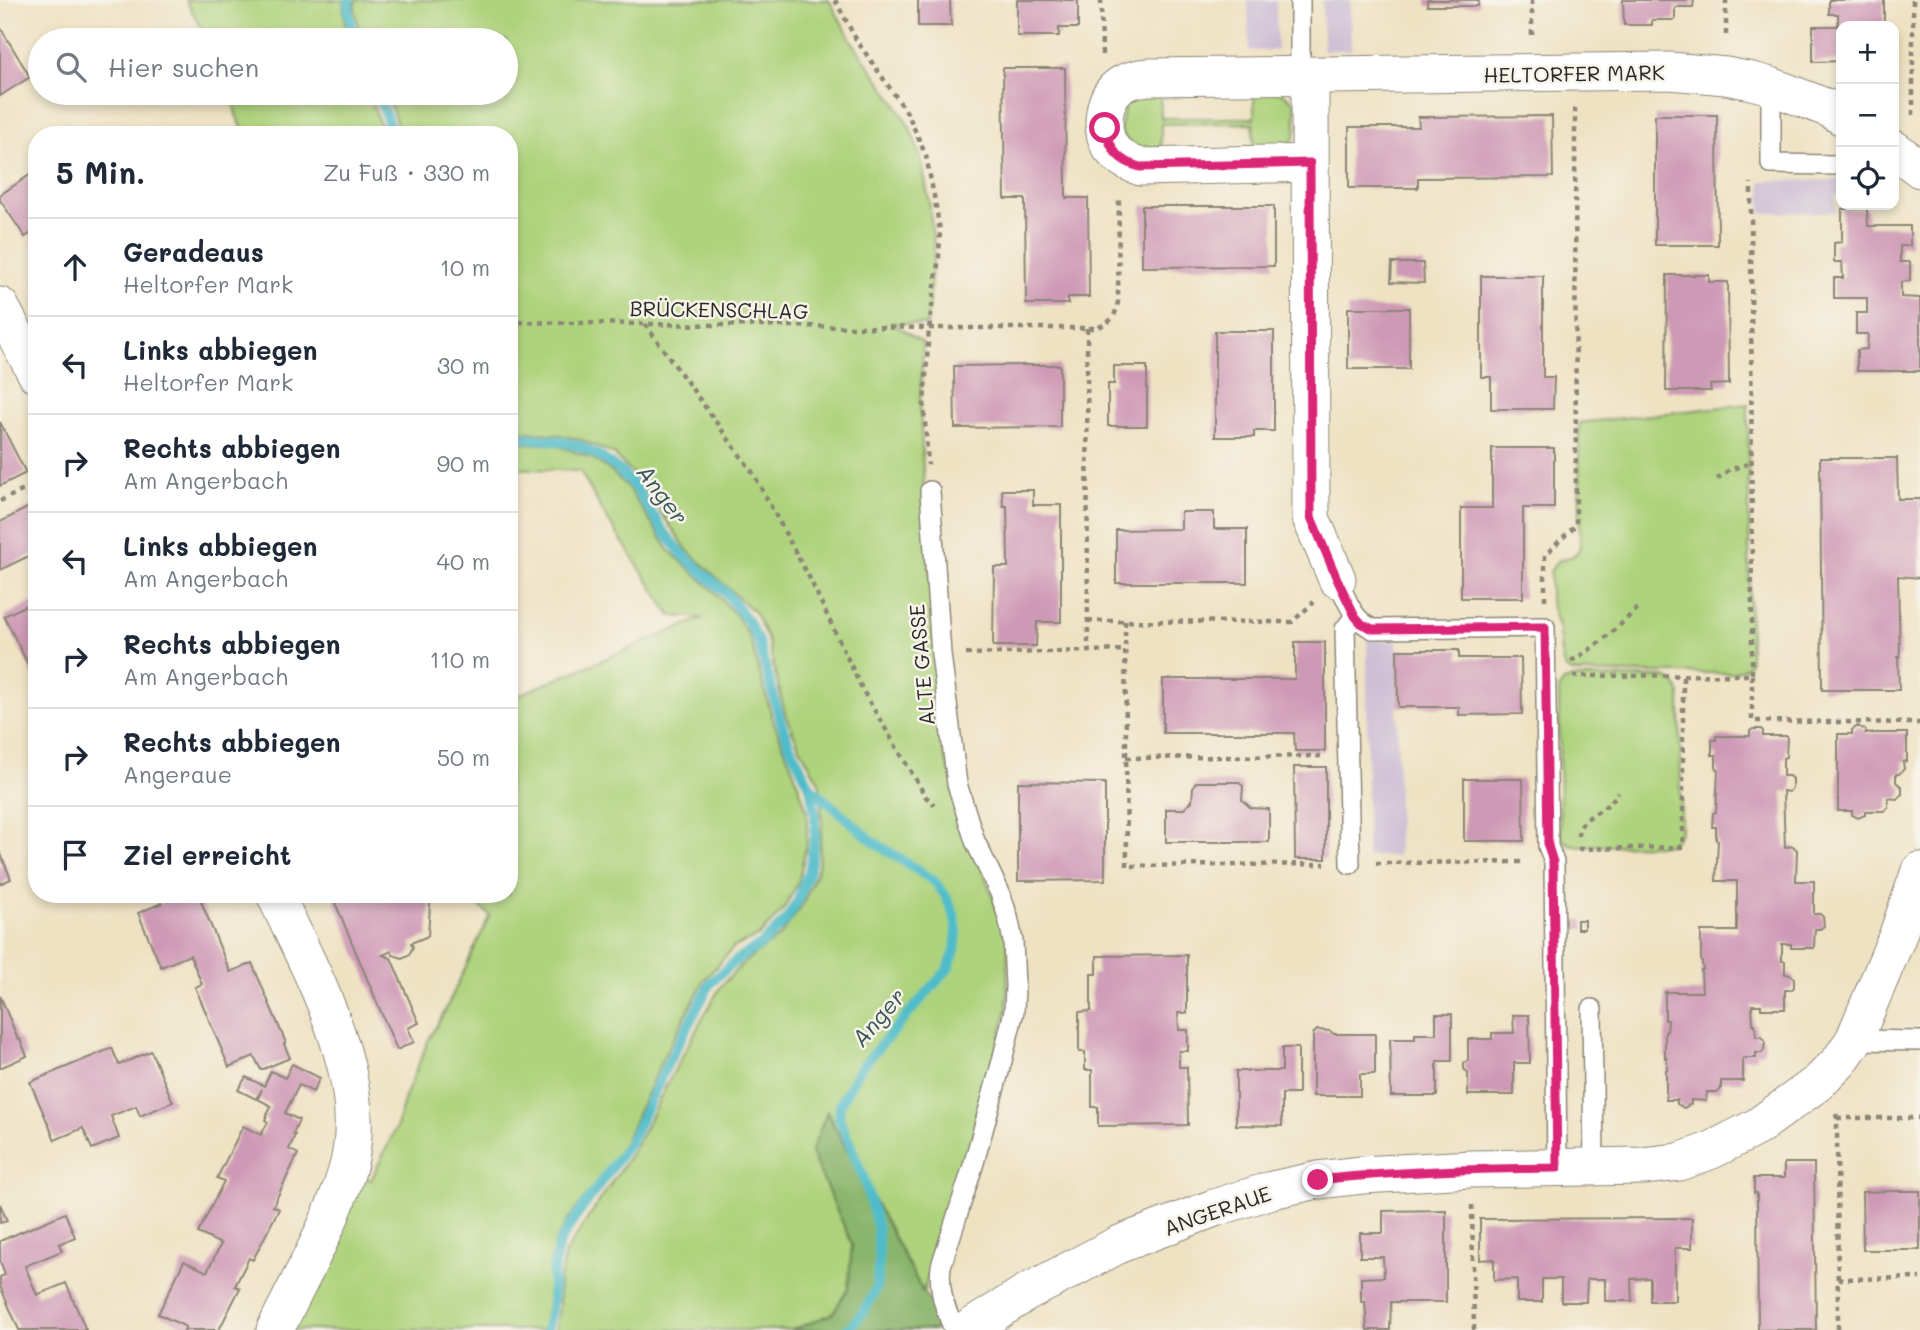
<!DOCTYPE html>
<html lang="de">
<meta charset="utf-8">
<style>
:root{--surface:#fff;--page:#f6f6f7;--text:#1f2937;--muted:#747a83;--line:#e0e1e3}
body{margin:0;font-family:Mali,sans-serif;background:var(--page);color:var(--text)}
.controls{position:absolute;right:21px;top:21px;display:grid;overflow:hidden;border-radius:14px;box-shadow:0 4px 10px #0003}
.controls button{width:63px;height:63px;display:grid;place-items:center;padding:0;border:0;border-bottom:2px solid var(--line);background:var(--surface);color:var(--text);font:35px sans-serif}
.stop{position:absolute;width:21px;height:21px;margin:-16px;border:5px solid #db2777;border-radius:50%;background:#fff}
.stop.end{background:#db2777;border-color:#fff;box-shadow:0 2px 7px #0008}
.list{margin:0;padding:0;list-style:none}
h2{display:flex;justify-content:space-between;align-items:center;height:91px;margin:0;padding:0 28px;font-size:30px}
h2 small{font-size:23px;font-weight:400;color:var(--muted)}
.list li{display:grid;grid-template-columns:46px 1fr auto;gap:21px;align-items:center;box-sizing:border-box;height:98px;padding:0 28px;border-top:2px solid var(--line)}
.list b{display:block;font-size:26px;white-space:nowrap}
.list p{margin:0;font-size:23px;white-space:nowrap;color:var(--muted)}
.list em{font-size:23px;font-style:normal;color:var(--muted)}
.icon{flex:none;width:38px;height:38px;fill:none;stroke:currentColor;stroke-width:2;stroke-linecap:round;stroke-linejoin:round}
.map{position:relative;flex:none;width:1920px;height:1330px;overflow:hidden}
.search{position:absolute;background:var(--surface);box-shadow:0 4px 10px #0003;left:28px;top:28px;width:490px;height:77px;display:flex;align-items:center;gap:18px;box-sizing:border-box;padding:0 24px;border-radius:38px;color:var(--muted);font-size:26px}
.panel{position:absolute;background:var(--surface);box-shadow:0 4px 10px #0003;left:28px;top:126px;width:490px;height:777px;border-radius:28px}
.map>svg:first-child{display:block}
</style>
<div class="map">
<svg width="1920" height="1330" viewBox="0 0 1920 1330">
<rect width="100%" height="100%" fill="#f7f3e8"/>
<filter id="ink" filterUnits="userSpaceOnUse"><feTurbulence type="fractalNoise" baseFrequency=".0143" numOctaves="2"/><feDisplacementMap in="SourceGraphic" scale="14" xChannelSelector="R" yChannelSelector="G"/><feConvolveMatrix kernelMatrix="1 2 1 2 8 2 1 2 1" color-interpolation-filters="sRGB"/></filter>
<filter id="wash" filterUnits="userSpaceOnUse"><feTurbulence type="fractalNoise" baseFrequency=".00686" numOctaves="4" result="noise"/><feDisplacementMap in="SourceGraphic" scale="28" xChannelSelector="R" yChannelSelector="G"/><feGaussianBlur stdDeviation="1.57" result="paint"/><feColorMatrix in="noise" values="0 0 0 0 0 0 0 0 0 0 0 0 0 0 0 0 0 1.4 0 .05"/><feComposite in="paint" operator="in"/></filter>
<g filter="url(#wash)">
<rect width="100%" height="100%" fill="#eee2c3"/>
<path fill="#ccbed4" d="M1248,0H1276L1277,50L1249,51Z
M1322,0H1350L1351,50H1323Z
M1841,180V194L1835,195L1836,212L1761,213V181Z
M1367,640H1397L1398,856H1367Z"/>
<path fill="#aed37d" stroke="#6c7f54" stroke-width="2" d="M186,0H343L345,27L349,40H208Z
M355,0H829L853,43L895,102L910,128L921,158L929,201L934,248L927,325L892,323L923,343L920,407L925,511L945,758L1008,942L1007,1010L966,1164L923,1292L827,1113L811,1153L853,1244L848,1289L832,1314L792,1330H555L559,1310V1282L565,1253L634,1149L676,1067L720,987L742,964L780,936L803,904L818,867L822,824L820,784L799,746L785,714L767,638L755,613L687,550L640,482L614,454L581,440L560,435L509,430V135H400L392,109L383,93H506V40H361L355,10Z
M1160,90L1161,118H1254V90L1282,92L1295,104C1297,148 1297,147 1254,150L1253,123L1161,124V151L1133,148L1120,131L1126,99Z
M232,93H368L384,135H246L236,115Z
M1748,404L1750,659L1747,667L1733,673H1577L1569,671L1564,666L1561,654L1559,630L1550,602V572L1557,561C1568,558 1577,557 1580,546L1579,423Z
M509,442L556,445L592,458L612,472L628,488L669,550L712,589L737,616L750,638L773,720L794,772L807,811V843L798,883L783,910L759,936L734,947L705,979L661,1062L626,1139L605,1173L568,1219L555,1243L550,1267L548,1302L543,1330H292L361,1176L371,1180L397,1126L405,1097L428,1041L445,1011L490,915L472,901L468,894H509V699L703,618L671,616L603,512L580,471L509,468Z
M1662,677C1672,680 1677,684 1680,694L1681,828C1678,839 1675,843 1664,845L1580,846L1569,844L1563,840L1560,831L1559,689L1564,681L1573,678Z"/>
<path fill="#8ab56c" stroke="#5a704c" stroke-width="2" d="M827,1112L923,1292L936,1311V1330H792L832,1314L848,1289L852,1244L811,1153Z"/>
<g fill="none" stroke-linecap="round" stroke-linejoin="round">
<path stroke="#4fbcc9" stroke-width="10" d="M349,0V13L354,40
M375,93L384,110L392,135
M509,436L557,441L579,446L598,455L619,470L635,487L664,532L683,555L726,593L748,621L758,641L780,719L789,744L810,786L815,814V836L810,867L798,900L786,920L762,944L739,958L711,982L668,1063L630,1142L571,1224L559,1244L553,1271L552,1305L547,1330
M810,787L874,842L934,881L945,895L954,914L957,931L955,951L948,969L858,1071L840,1105L839,1118L863,1176L877,1226L879,1260L876,1289L864,1311L853,1324L846,1330"/>
</g>
<g id="blocks">
<path fill="#ce99b5" d="M918,0H950L951,26H918Z
M1017,0H1078V28H1059V36H1017Z
M1427,0H1479L1478,6H1427Z
M1623,0H1694L1693,7H1675V20H1652V25H1624Z
M1829,0H1884V26H1841V61L1813,62V26H1838V14H1829Z
M0,27L30,77L0,96Z
M1003,68H1065L1066,198H1088L1089,297H1068V304H1026L1025,199H1005Z
M1655,115H1717L1718,245H1655Z
M1552,116L1553,177L1418,178V188H1349V127H1419L1418,117Z
M37,170V230L25,237L0,200V195Z
M1142,206H1274V266L1142,267Z
M1842,209H1867L1868,226H1910V246H1900V262H1910V281L1901,282V297L1920,298V371H1857V350L1867,349L1868,334H1856V313H1867V298H1834V278H1843L1842,262H1834V243L1842,242Z
M1392,263H1423L1424,283L1391,282Z
M1667,275H1709V282H1728L1729,384L1710,385L1711,391H1666Z
M1481,276H1543V377H1554L1553,409H1491V377H1481Z
M1348,308H1409V369H1348Z
M1215,331H1274V431H1254V437H1215Z
M1027,365H1060V427L955,428L954,366Z
M1114,366H1147V426H1108V384H1114Z
M0,422L26,473L0,486Z
M1492,448H1554V508H1523V598H1461V508H1492Z
M1820,458H1897L1898,499H1920V578L1898,576L1900,657H1898L1899,690H1822Z
M1002,490H1033V505H1061V622H1037L1036,646H993L994,567H1008L1007,506H1003Z
M33,505L37,512V552L0,570V522Z
M1181,512H1214V529H1247V583H1116V530L1181,529Z
M37,600V683L4,616Z
M1295,642H1325V751H1295L1294,733H1163V679H1295Z
M1397,650H1459V658H1521L1522,714L1459,715V707H1398Z
M1858,726L1865,730V733H1907V761L1903,762L1904,769L1899,774H1896V782L1902,787V794L1897,799L1888,798V807L1884,811H1865V815L1858,818L1852,815V811H1838V734H1852V730Z
M1753,729H1761L1763,731V736H1787L1786,757L1783,758V776H1789L1792,779V788L1789,792L1783,791L1785,847L1793,846L1797,850L1796,881H1814V914H1820L1823,917L1824,926L1820,929H1815L1814,948H1791V944H1782V961H1785V974L1791,975L1794,978V987L1791,990H1785V1009H1761V1005H1752L1753,1024H1755L1756,1037H1762L1765,1041L1764,1050L1762,1053H1756V1058H1743V1081H1721V1089L1718,1092H1707L1706,1101L1691,1100V1104L1684,1108L1677,1104V1100H1666V1070L1667,1069V1058H1665V1032L1667,1031L1668,1020H1665V992H1702L1701,970H1703L1701,958V931H1737V881H1716L1718,841L1716,840V827H1712L1713,813L1716,812L1718,769H1716V755H1712V740H1716V736H1750V731Z
M1294,767H1326V859H1295Z
M1464,779H1523L1524,841H1464Z
M1018,782L1105,783V880L1018,881Z
M1196,782H1238L1243,786L1242,800L1251,808L1269,809V842H1166V809H1184L1192,801L1193,787Z
M0,852L11,879L0,884Z
M158,894H198L230,972L252,963L286,1043L284,1044L290,1058L261,1070L254,1056L229,1067L195,987L202,984L190,955L161,967L138,913L162,903Z
M337,894H426L430,905L428,936L411,943L413,947L409,955L402,958L393,955L391,951L383,955L391,958L419,1023L408,1028L414,1042L397,1050L334,900L338,898Z
M1577,920H1584V929H1577Z
M1187,955V1013H1178L1179,1030H1188V1051H1179V1067H1187L1188,1125L1098,1126V1107H1092V1070H1085V1052H1079V1012L1091,1011V974H1097V956Z
M0,996L18,1039H20L27,1056L0,1068Z
M1436,1014H1452V1061H1437V1096H1391L1390,1039H1415V1034H1436Z
M1513,1015H1529L1530,1063H1514V1095H1468V1073L1464,1069V1063L1468,1060V1039H1492V1033H1514Z
M1317,1030L1330,1031L1334,1034H1375V1074H1360V1096H1313V1034Z
M112,1048L119,1065L151,1051L173,1102L140,1116L136,1106L111,1116L119,1138L92,1149L83,1128L55,1140L30,1082Z
M1282,1048H1298V1094H1282V1126L1236,1125V1071H1282Z
M292,1064L320,1078L313,1092L299,1085L285,1113L299,1120L293,1134L295,1135L289,1149L298,1154L273,1206L279,1209L253,1260L249,1258L235,1286L240,1288L219,1330H184L186,1327L158,1314L184,1261L207,1272L221,1244L198,1233L224,1181L217,1178L243,1126L261,1135L268,1122L265,1120L271,1106L258,1099L262,1089L256,1099L238,1090L246,1077L264,1086L271,1071L285,1078Z
M1784,1163H1814L1816,1330H1758L1757,1193H1754V1178H1784Z
M1895,1191H1920V1250H1863L1862,1192Z
M0,1204L7,1221L0,1223Z
M1446,1210V1302H1391L1390,1330H1367L1365,1302H1361V1278L1384,1277L1383,1257H1360V1233H1383V1211Z
M65,1213L75,1237L59,1244L62,1251L25,1266L37,1295L66,1283L86,1330H19L0,1286V1277L5,1275L0,1261V1241Z
M1692,1218V1248H1675V1301H1650V1278L1631,1279L1632,1301H1605V1279H1587L1586,1302H1561V1279H1542V1302H1517V1279L1494,1280V1259L1480,1260V1219Z"/>
</g>
</g>
<g filter="url(#ink)">
<use href="#blocks" fill-opacity="0" stroke="#8c8677" stroke-width="2"/>
<g fill="none" stroke-linecap="round" stroke-linejoin="round">
<defs>
<path id="service" d="M1300,0V76
M1771,86V164L1834,165
M930,491L941,654L957,784L975,841L1000,893L1008,917L1013,941L1015,986L1014,1011L1002,1061L973,1166L941,1266C938,1292 945,1307 954,1330
M1337,579C1347,599 1351,619 1373,629L1545,627L1548,846L1554,862L1557,1168
M1350,864L1345,629L1355,616
M1592,1009L1594,1167
M1854,1040L1920,1041"/>
<path id="minor" d="M1310,76L1311,518L1337,579
M1894,149L1920,169
M1310,163L1141,167C1128,163 1116,157 1109,145C1100,126 1103,95 1122,84C1131,79 1139,78 1149,77L1670,71L1726,76L1752,81L1771,86L1830,109L1841,116
M0,306L37,375
M275,894C312,975 375,1082 346,1174C329,1228 300,1279 275,1330
M967,1330L1026,1293L1120,1244L1214,1208L1272,1190L1318,1180L1362,1175L1471,1169L1643,1166L1679,1162L1712,1150L1757,1127L1819,1082L1839,1062L1854,1040L1869,1004L1897,937L1920,871"/>
</defs>
<use href="#service" stroke="#8c8677" stroke-width="22"/>
<use href="#minor" stroke="#8c8677" stroke-width="39"/>
<path stroke="#8c8677" stroke-width="4.5" stroke-dasharray="5 5" stroke-linecap="butt" d="M835,0L857,41L908,114L926,156L935,201L940,231L939,257L929,328L924,406L928,465
M1101,0L1102,55
M1532,0V37
M1726,0V40
M1913,0V118
M509,322L929,328H1097C1112,321 1115,318 1118,302L1119,196
M645,324L753,473L809,577L863,691L926,797L935,805
M1087,328L1088,651
M1717,479L1729,470L1751,463
M0,501L37,484
M1545,600V555L1576,525L1575,108
M1088,621L1292,622L1314,602
M1125,621L1127,866L1325,864
M966,654L1126,650
M1571,661C1597,647 1617,628 1638,608
M1752,675V721L1920,723
M1573,676L1752,675L1751,183
M1126,758L1323,756
M1578,836C1579,819 1595,815 1606,806C1611,803 1615,797 1618,792
M1578,849L1683,847V675
M1376,863L1525,862
M1836,1114L1837,1118L1838,1330
M1837,1118H1920
M1472,1205L1474,1330
M1838,1279L1920,1278"/>
<use href="#service" stroke="#fff" stroke-width="19"/>
<use href="#minor" stroke="#fff" stroke-width="37"/>
</g>
</g>
<g fill="none" stroke-linecap="round" stroke-linejoin="round" filter="url(#ink)">
<path stroke="#db2777" stroke-width="9" d="M1105,128C1111,151 1118,161 1140,167L1310,163L1311,517L1337,579L1355,616L1362,624L1373,629L1545,627L1548,846L1553,862L1557,1168C1477,1169 1398,1171 1318,1180"/>
</g>
<g text-anchor="middle" dominant-baseline="central" stroke-width="5" stroke-linejoin="round" paint-order="stroke">
<g font-size="21" fill="#2b2b2b" stroke="#f7f3e8">
<text transform="translate(1574 73) rotate(-1)">HELTORFER MARK</text>
<text transform="translate(719 309) rotate(1)">BRÜCKENSCHLAG</text>
<text transform="translate(921 665) rotate(-95)">ALTE GASSE</text>
<text transform="translate(1217 1210) rotate(-19)">ANGERAUE</text>
</g>
<g font-size="23" font-style="italic" fill="#36565a" stroke="#f7f3e8">
<text transform="translate(663 494) rotate(53)">Anger</text>
<text transform="translate(878 1017) rotate(-49)">Anger</text>
</g>
</g>
</svg>
<div class="controls">
<button>+</button>
<button>−</button>
<button><svg class="icon" aria-label="locate" viewBox="0 0 24 24"><circle cx="12" cy="12" r="6"/><path d="M12 2v4M12 18v4M2 12h4M18 12h4"/></svg></button>
</div>
<div class="stop" style="left:1105px;top:128px"></div>
<div class="stop end" style="left:1318px;top:1180px"></div>
<div class="search"><svg class="icon" aria-label="search" viewBox="0 0 24 24"><circle cx="10" cy="10" r="6"/><path d="M15 15l6 6"/></svg>Hier suchen</div>
<section class="panel">
<h2>5 Min.<small>Zu Fuß · 330 m</small></h2>
<ul class="list">
<li><svg class="icon" aria-label="ahead" viewBox="0 0 24 24"><path d="M12 20V5M6 11l6-6 6 6"/></svg><div><b>Geradeaus</b><p>Heltorfer Mark</p></div><em>10 m</em></li>
<li><svg class="icon" aria-label="left" viewBox="0 0 24 24"><path d="M17 20v-9H6M10 6l-5 5 5 5"/></svg><div><b>Links abbiegen</b><p>Heltorfer Mark</p></div><em>30 m</em></li>
<li><svg class="icon" aria-label="right" viewBox="0 0 24 24"><path d="M7 20v-9h11M14 6l5 5-5 5"/></svg><div><b>Rechts abbiegen</b><p>Am Angerbach</p></div><em>90 m</em></li>
<li><svg class="icon" aria-label="left" viewBox="0 0 24 24"><path d="M17 20v-9H6M10 6l-5 5 5 5"/></svg><div><b>Links abbiegen</b><p>Am Angerbach</p></div><em>40 m</em></li>
<li><svg class="icon" aria-label="right" viewBox="0 0 24 24"><path d="M7 20v-9h11M14 6l5 5-5 5"/></svg><div><b>Rechts abbiegen</b><p>Am Angerbach</p></div><em>110 m</em></li>
<li><svg class="icon" aria-label="right" viewBox="0 0 24 24"><path d="M7 20v-9h11M14 6l5 5-5 5"/></svg><div><b>Rechts abbiegen</b><p>Angeraue</p></div><em>50 m</em></li>
<li><svg class="icon" aria-label="arrive" viewBox="0 0 24 24"><path d="M6 21V4h12l-3 4 3 4H6"/></svg><div><b>Ziel erreicht</b></div></li>
</ul>
</section>
</div>
